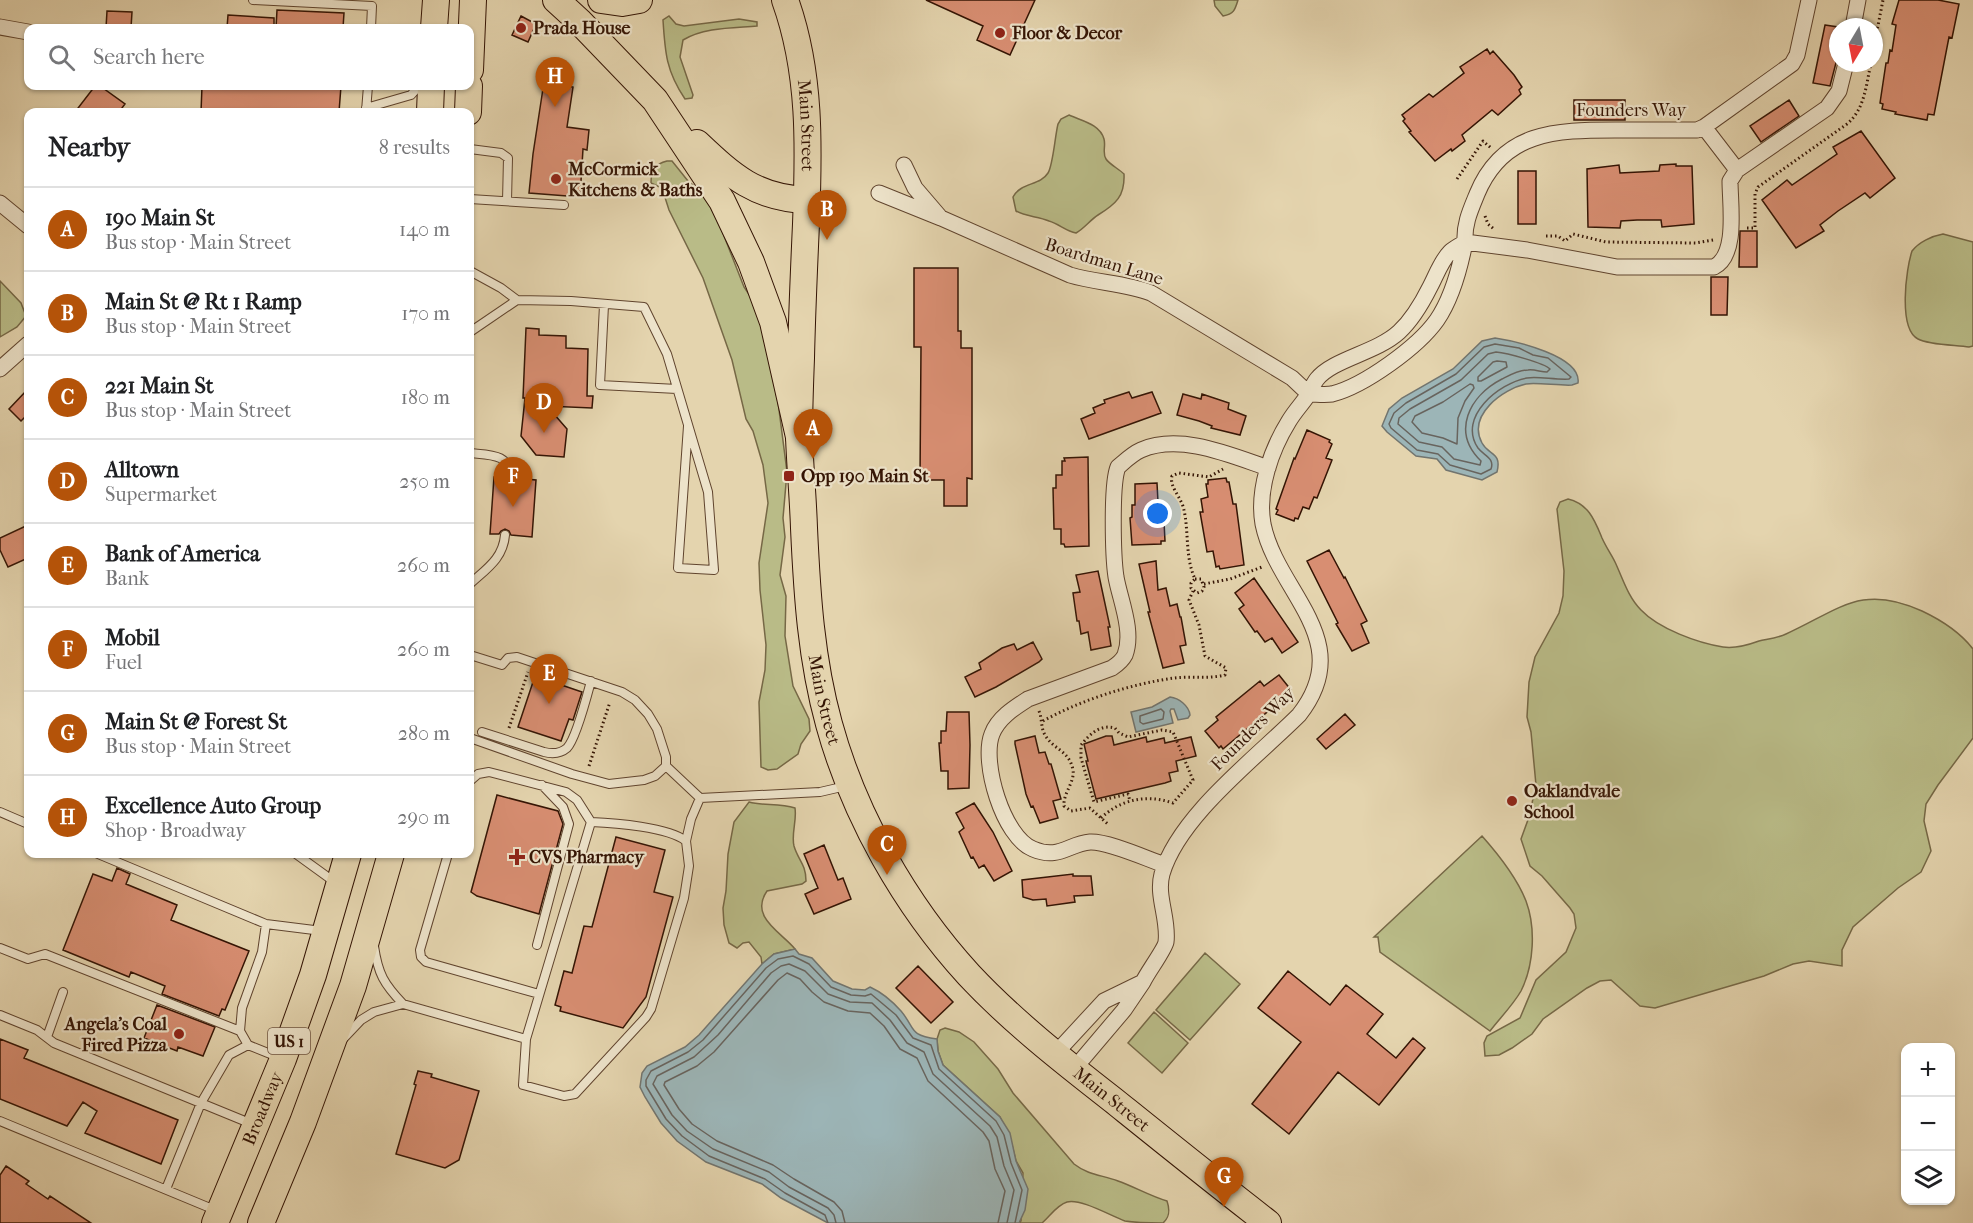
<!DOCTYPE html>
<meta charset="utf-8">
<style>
:root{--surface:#fff;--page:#f6f6f6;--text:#202124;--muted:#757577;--line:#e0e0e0;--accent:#b45309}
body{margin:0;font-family:"IM FELL French Canon",serif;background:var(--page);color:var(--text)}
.controls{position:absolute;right:18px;bottom:18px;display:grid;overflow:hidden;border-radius:12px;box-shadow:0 2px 4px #0004}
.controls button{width:54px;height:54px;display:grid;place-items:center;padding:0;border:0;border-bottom:2px solid var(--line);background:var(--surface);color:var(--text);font:30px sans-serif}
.compass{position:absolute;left:1829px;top:18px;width:54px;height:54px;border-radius:50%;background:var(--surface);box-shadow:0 2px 4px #0004;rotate:190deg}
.you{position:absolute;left:1158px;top:514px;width:21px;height:21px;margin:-15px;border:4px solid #fff;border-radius:50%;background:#1a73e8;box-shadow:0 0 0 9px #1a73e833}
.badge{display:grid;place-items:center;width:39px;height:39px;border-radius:50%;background:var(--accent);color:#fff;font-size:20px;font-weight:700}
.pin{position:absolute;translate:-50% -50px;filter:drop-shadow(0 2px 3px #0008)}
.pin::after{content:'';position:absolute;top:32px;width:21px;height:18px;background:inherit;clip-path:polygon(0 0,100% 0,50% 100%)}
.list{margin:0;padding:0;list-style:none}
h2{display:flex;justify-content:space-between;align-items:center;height:78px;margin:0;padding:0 24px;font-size:26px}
h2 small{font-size:20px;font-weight:400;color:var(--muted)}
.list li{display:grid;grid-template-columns:39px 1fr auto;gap:18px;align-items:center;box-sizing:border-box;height:84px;padding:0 24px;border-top:2px solid var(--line)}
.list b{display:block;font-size:22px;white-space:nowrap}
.list p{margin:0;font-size:20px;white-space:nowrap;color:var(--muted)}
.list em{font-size:20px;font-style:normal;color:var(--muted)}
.icon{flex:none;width:33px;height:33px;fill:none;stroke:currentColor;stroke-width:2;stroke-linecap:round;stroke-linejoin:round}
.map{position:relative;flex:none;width:1973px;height:1223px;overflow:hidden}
.search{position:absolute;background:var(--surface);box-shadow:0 2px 4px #0004;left:24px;top:24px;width:450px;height:66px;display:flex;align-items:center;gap:15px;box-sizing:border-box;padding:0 21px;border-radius:12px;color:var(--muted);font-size:22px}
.panel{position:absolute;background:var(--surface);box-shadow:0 2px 4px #0004;left:24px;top:108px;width:450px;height:750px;border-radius:12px}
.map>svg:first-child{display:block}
</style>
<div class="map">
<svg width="1973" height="1223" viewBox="0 0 1973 1223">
<rect width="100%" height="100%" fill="#e4d4ae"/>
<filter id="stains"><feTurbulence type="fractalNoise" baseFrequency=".00333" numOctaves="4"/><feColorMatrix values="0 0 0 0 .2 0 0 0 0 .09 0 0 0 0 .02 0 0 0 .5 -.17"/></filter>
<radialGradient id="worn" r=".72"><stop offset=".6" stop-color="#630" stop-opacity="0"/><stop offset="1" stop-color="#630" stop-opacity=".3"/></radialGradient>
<path fill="#b9bb87" stroke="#766846" stroke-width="1.5" d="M1214,0H1238C1235,10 1234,14 1223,16L1215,6Z
M669,16L676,24L684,26L739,19L757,22V26C734,28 704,27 683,40L680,57L693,95L692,98L685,99C666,71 665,52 663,20Z
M1069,115C1082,121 1100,124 1104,139C1106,146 1102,153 1106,159C1109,164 1119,169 1124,174C1125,196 1116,204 1098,215C1090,220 1085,228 1076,233C1066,231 1059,224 1049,221C1038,216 1026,217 1016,211L1013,197C1021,182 1040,186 1048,173C1053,165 1055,136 1058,124L1061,119Z
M667,161H672L688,181L703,193L717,218L744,287L754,302L772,360L773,379L778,402L787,472L783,518L785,537L780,575L786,596L785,636L793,686L809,719L810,731L801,744L798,754L777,769L768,770L761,767L759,702L765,670L766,645L760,590L759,563L768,503L763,465L753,431L746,419L732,360L703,278L669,210L662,188L651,183C651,170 655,164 667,161Z
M1943,234L1973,242V346L1969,347C1955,345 1929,345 1918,339C1898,329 1906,269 1912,251C1919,242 1932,236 1943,234Z
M0,281L21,303L26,316L17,327L0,337Z
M1568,499C1589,504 1595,521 1602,538C1606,547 1611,554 1615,562C1623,579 1628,597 1641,610C1659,629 1698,643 1723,647C1735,649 1748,645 1759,641C1768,639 1778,638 1786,634C1839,610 1861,583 1922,611C1941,620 1960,632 1973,649V738L1938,785L1926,804L1924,821L1931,851L1921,872L1898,888L1853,927L1842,950V966L1809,961L1793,964L1764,976L1655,1008L1640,1006L1611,980L1600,981L1587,988L1543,1019L1532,1034L1512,1048L1499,1055L1485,1056L1484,1043L1487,1036L1520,1018L1536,980L1566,952L1576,928L1574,914L1570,908L1542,876L1530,866L1521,839L1529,817L1536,785L1531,732L1527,717L1529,682L1535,657L1559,613L1563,596L1564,571L1557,509L1560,502Z
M749,802C763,806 779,803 795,808C797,821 791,834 794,846C798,860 806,864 806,881L802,884L767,891C749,917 781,932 795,949L774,954L762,964L761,957L749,942L743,943L737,948L729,943L724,925L723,908L726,891L728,854L734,822Z
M1482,836C1498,854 1517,878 1526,901C1536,928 1534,965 1521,991C1513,1005 1500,1018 1490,1031L1380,952L1378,937H1374Z
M1205,953L1240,984L1190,1040L1156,1010Z
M1154,1012L1188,1043L1162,1073L1128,1043Z
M945,1028L959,1032L974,1042L998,1069L1013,1093L1074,1164C1088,1175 1102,1175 1118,1181C1135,1187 1150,1196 1167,1201C1170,1210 1170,1217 1163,1223C1150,1223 1137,1223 1125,1221C1111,1216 1080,1198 1067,1202C1057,1205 1050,1216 1042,1223H1019L1021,1221L1023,1173L1016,1161L1012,1145L1000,1117L943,1065L938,1051L937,1039L940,1030Z"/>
<path fill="#9cb5b7" stroke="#72756f" stroke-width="1.5" d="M1495,338C1515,341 1582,356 1578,383L1572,385C1561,386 1535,382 1526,384C1503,389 1467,415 1482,443C1489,456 1502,452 1497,472L1482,480L1446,470L1437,459L1416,456L1387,432L1382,426L1389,409L1402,398L1453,369L1482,341Z
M1170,697C1179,698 1189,706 1190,715L1188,718L1178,720L1174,709H1171L1170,711L1173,723L1136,732L1131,712L1152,707Z
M795,949L799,954L812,958L833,981L852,989L865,990L870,987C881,992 893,1002 901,1011C916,1029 908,1035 937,1039L938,1051L943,1065L1000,1117L1010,1133L1016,1161L1028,1189L1025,1210L1019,1223H828L781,1198L762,1184L706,1162L677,1141L661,1123L645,1097L640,1087L642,1073L647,1066L685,1047L699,1035L762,964L774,954Z"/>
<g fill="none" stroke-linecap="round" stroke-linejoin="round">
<path stroke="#68645e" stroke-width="1.5" d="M1495,344L1519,348L1533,355L1548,358L1571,377L1569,379C1556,380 1537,376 1527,378C1499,383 1457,417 1478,448C1484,456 1495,458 1491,469L1481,474L1450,465L1438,454L1417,450L1391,428L1389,424L1394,413L1406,403L1456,374L1484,347Z
M1496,352C1507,353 1544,363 1550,369L1547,372C1541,372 1534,369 1528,370C1519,370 1510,375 1502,379C1469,396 1451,432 1481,461L1480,465L1454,459L1442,447L1419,442L1398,424L1399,418L1410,409L1461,380L1488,354Z
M1497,361L1506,362L1507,367L1481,381H1478V377L1493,362Z
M1470,384L1473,385L1474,388L1465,401L1458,418L1457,444L1443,438L1422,433L1412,422L1415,416L1443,402Z
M1161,709L1164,712L1163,719L1143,724L1140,722V716Z
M828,1223L825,1215L785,1193L765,1179L709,1156L682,1136L666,1119L646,1086V1080L651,1071L688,1052L703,1040L766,968L778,959L793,956L809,964L831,987L851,995L865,996L871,994L896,1015L913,1038L931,1045L939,1069L996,1121L1004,1135L1011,1163L1022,1190L1015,1223
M836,1223L834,1215L828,1208L789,1187L769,1172L713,1149L687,1131L672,1115L653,1084L657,1076L694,1057L718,1035L771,973L781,966L789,964L805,971L828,994L850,1002L872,1003L890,1020L907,1043L924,1052L933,1074L990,1126L997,1137L1004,1166L1014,1190L1007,1223
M845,1223L842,1211L834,1202L794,1179L773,1165L717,1141L692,1124L679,1109L664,1085L665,1082L697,1066L714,1052L778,980L787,973L800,979L812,992L824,1002L848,1011L870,1013L884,1026L900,1049L917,1058L928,1081L983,1132L989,1141L995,1169L1005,1191L998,1223"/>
</g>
<path fill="#d88e72" stroke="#341404" stroke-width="1.5" d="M926,0H1035L1010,55L977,40L983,26Z
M1899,0H1938L1959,4L1952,38L1949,37L1934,115L1928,114L1927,120L1895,114L1896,112L1882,109L1883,104L1880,103L1886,63H1888L1890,50L1892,51L1896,25L1892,24Z
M277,10L344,13L343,28H276Z
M107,11L132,12L131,28H106Z
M228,15L274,18V28H227Z
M521,16L536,24L528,42L512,35Z
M1825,25L1838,27V55L1830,86L1813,83Z
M1487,49L1490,54L1493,51L1514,75L1522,87L1519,90L1521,94L1498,115L1492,110L1462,135L1465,141L1452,151L1451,149L1435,161L1409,132L1411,131L1403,121L1405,119L1402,115L1429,94L1433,97L1464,73L1460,67Z
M544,82L573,87L567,127L589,130L587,150L583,149L580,197L529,193L533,154Z
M95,86H100L125,104L119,112H75Z
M202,86H341L339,112H201Z
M1574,100H1625V120H1574Z
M1789,100L1799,116L1761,142L1750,126Z
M1861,131L1895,178L1870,198L1865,193L1838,211L1820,225L1824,231L1796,248L1762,200L1787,180L1792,185L1837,154L1833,147Z
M1676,164V166H1692L1694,224L1662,227L1661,220H1637L1621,221L1620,228L1588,227L1587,169L1619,165L1620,173L1659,171L1660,165Z
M1518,171H1536V224H1518Z
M1740,231H1757V267H1739Z
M914,268H958V331H961V348H972V479L967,478V506H944V480H920L921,347H914Z
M1711,277H1728L1727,315H1711Z
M526,328L539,329V335L566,336V348L588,349L587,396H593L592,408L547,406L567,429L564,457L536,455L521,436L525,398H523Z
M28,389V414L21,421L9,409Z
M1129,392L1132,398L1152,392L1161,413L1089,439L1081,419L1095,413L1093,408L1105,403L1104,400Z
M1183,394L1201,399L1202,394L1229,403L1228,409L1246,416L1240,435L1211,428L1212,426L1199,421L1177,415Z
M1307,430L1330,440L1329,442L1332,444L1326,458L1332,460L1317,498L1314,497L1309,509L1303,507L1298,519L1295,518L1294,521L1276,514L1278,510L1276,509L1294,458L1295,459Z
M1088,457L1089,546L1065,547L1064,544H1061V529H1054L1053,488H1056V475H1062V461H1065L1064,458Z
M494,477H503L504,482L508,484L513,483L515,478L536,480L532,537L511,535L509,531L505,529L501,531L499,534H490Z
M1226,478L1227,482H1229L1233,504H1236L1244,565L1220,569L1219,566L1216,567L1213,551L1207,552L1200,512H1203L1201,499L1208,497L1206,484H1208V480Z
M1157,483L1158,502H1163L1165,541H1161V544L1132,545L1130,518L1132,517V505H1135V484Z
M28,525V558L8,567L0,550V538Z
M1329,550L1344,578L1345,577L1367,621L1361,624L1369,643L1352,651L1336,624L1338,623L1307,561Z
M1156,561L1158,590L1166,588L1170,606L1177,604L1180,617H1181L1186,645L1180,646L1184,663L1163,668L1148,612H1150L1139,564Z
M1098,571L1110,627H1108L1111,646L1091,650L1088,632L1081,634L1079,621H1077L1073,593L1080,592L1076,575Z
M1254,578L1298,642L1282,653L1272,638L1265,642L1257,631L1255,632L1239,609L1244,605L1235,593Z
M1033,642L1042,659L1039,662L996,687L975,697L965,677L981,669L979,663L1002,648L1014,644L1017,650Z
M1279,675L1291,690L1289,692L1290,693L1223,749L1221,746L1219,748L1205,731L1218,720L1216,717L1260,681L1264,686Z
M535,676L582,692L573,720L569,719L561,741L518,727Z
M947,712H969L970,745L969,788L948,789V771H941L939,743H941V731H946Z
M1345,714L1355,725L1326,749L1317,739Z
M1035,736L1039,753L1045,752L1049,764H1051L1061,799L1053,801L1058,818L1040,823L1033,806L1031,807L1026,794L1015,744V741Z
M1106,736H1112L1114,745L1146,737L1147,742L1164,738L1165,743L1191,737L1196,756L1176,761L1178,771L1169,773L1171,781L1165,783L1096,799L1086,761H1088L1084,744Z
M497,795L558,811L563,824L539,914L477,896L471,892Z
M974,803L993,832L1012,871L994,881L984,865L979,868L973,857L971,858L959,832L964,828L956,813Z
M616,837L665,850L654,892L673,897L646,997L623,1028L560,1011L561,1007L555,1005L564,971L572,973L584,926L592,927Z
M824,845L838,880L843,878L851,899L814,914L805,894L818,888L804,854Z
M117,868L130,874L126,884L177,905L171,920L249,951L225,1010L222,1009L219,1016L162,994L165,986L131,972L129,977L63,950L93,874L112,881Z
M1073,874V876H1091L1093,895L1074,896L1075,902L1047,906L1046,899L1033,900L1023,897L1022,880Z
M918,966L953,1002L931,1023L896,988Z
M1288,971L1330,1005L1346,985L1383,1014L1367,1034L1396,1058L1413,1038L1425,1048L1379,1105L1338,1072L1289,1134L1252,1104L1301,1042L1258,1008Z
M157,1005L215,1027L203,1056L178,1047L177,1051L144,1038Z
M0,1039L28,1050L24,1058L178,1120L161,1164L85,1133L97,1111L83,1102L67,1126L0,1099Z
M418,1071L432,1074L431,1077L479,1091L459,1160L445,1168L396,1154L416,1085L414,1084Z
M6,1166L29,1181L26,1184L48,1199L50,1196L91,1223H0V1175Z"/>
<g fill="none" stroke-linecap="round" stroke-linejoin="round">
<defs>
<path id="service" d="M253,0L372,6L371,28
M366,108L411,95L419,86
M366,111L368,86
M470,149L501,153L508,158L507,201
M470,199L564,205
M470,271L501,288L517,300
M604,305L600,385L677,389
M470,332L517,300L571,301L644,307L667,354L708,492L714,570L678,568L688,426
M470,453C488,455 512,453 509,478
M470,584C486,569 503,559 505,535
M470,655L502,665L508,658L517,657L622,692L635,700L648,714L657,729L666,757V766L655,776L644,780L609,784L572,774L470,738
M482,732L544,752C552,754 560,754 567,748C576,739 587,696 591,681
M666,766L700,798L691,819L686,841L689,866L684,898L651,1009L646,1017L575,1094L564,1096L523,1085L526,1039L591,822C615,823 668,827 686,841
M470,781L478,774L489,772L566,792L577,800L591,822
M700,798L820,792L846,786
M0,812L28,824
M98,854L266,924L322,931
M296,854L336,883
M448,854L420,950L421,957L426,962L539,994
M537,945L569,824L563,807L542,785
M374,946C378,974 384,984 403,1004
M0,948L28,959L45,954L240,1031L248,1045L278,1057
M0,1015L37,1030L54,1043L252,1124
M240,1031L242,1008L262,952L266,924
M47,1037L63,992
M343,1039L361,1020L374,1012L403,1004L526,1039
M0,1121L215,1210
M166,1189L201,1103L229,1055L248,1045"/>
<path id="minor" d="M1809,0L1797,55L1792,64L1704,127L1697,130C1670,130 1642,130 1615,130C1556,130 1503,131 1477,194C1470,211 1464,224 1465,242L1527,250L1617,267H1714C1738,255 1730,205 1730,181L1737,170L1827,108L1839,91L1846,63
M0,27L28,32
M1853,27L1858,0
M1704,127L1737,170
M904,165L915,188L939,216
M879,193L941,218L1070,275C1096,283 1126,283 1151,293L1292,378L1309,394
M0,203L28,226
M0,369L28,344
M1165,865C1147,859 1108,841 1090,842C1068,844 1059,860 1033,849C1003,837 981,762 992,734C998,718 1014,708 1028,699L1112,668C1118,664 1122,661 1125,655C1134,631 1120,600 1116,577C1113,557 1111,484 1118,467C1125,461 1132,454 1141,450C1180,433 1230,455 1268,468
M1143,982C1147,973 1165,949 1166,942C1169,919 1156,896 1162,874C1179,816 1256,758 1299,715C1358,640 1277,593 1263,524C1257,490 1271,450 1289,421C1295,411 1302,404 1308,395C1311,390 1313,384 1317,379C1333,359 1376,353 1399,332C1412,320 1422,303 1430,287C1436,276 1441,261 1450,252C1454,248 1461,245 1465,242C1460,268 1452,298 1437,320C1418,347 1364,386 1332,394C1325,395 1316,394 1309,394
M1055,1054L1104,1001L1143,982L1124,1010L1074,1069"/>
<g id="primary">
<path id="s1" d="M785,0C811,72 809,148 806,224C804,268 802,313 801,358C800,384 799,410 799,436C800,466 803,497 804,528C807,594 811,659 829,724C854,815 905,905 969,975C1012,1021 1063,1061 1113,1100C1164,1141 1216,1183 1268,1223"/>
</g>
<g id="trunk">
<path d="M556,0L579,21L655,100L722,201L751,262L773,322L799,437"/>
<path d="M601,0L622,3L639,0"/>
<path d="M434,28L436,0"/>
<path d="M470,70L473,0"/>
<path d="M430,112L431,86"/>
<path d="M468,112L469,86"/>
<path d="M697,143C733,177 756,198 807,200"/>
<path id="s2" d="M215,1223L283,1059L313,975L348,854"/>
<path d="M261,1223L303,1122L353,986L391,854"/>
</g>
</defs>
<use href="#service" stroke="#60442e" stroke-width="10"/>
<use href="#minor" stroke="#60442e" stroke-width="17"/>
<use href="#primary" stroke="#341404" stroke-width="28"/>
<use href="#trunk" stroke="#341404" stroke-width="28"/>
<path stroke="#341404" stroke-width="3" stroke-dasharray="1.5 3" stroke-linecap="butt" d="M1874,46L1883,0
M1457,179L1483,141L1491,148
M1485,216L1488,224L1495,230
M1747,228H1755V194L1758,187L1847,124C1865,109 1866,85 1871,63
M1546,236H1558L1565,241L1573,234L1606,242L1696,243L1713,240
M1195,579H1201L1204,587L1202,591L1197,593L1191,588V583L1195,579C1185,557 1189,533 1184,510C1182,498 1169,487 1172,476L1179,473L1209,477L1223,469
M1204,584L1230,579L1262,567
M1039,711C1042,718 1041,727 1044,733C1052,750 1069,749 1073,770C1075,782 1063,793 1064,806L1071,811L1090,808L1109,825
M1043,721C1081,700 1131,684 1174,678C1191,676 1209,679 1225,675L1226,668L1205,656L1199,625L1189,600L1193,591
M509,728L528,672
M589,766L610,702
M1101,818C1121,799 1147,794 1173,803L1193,780L1173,732L1162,730L1128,737L1119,733L1115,728C1100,724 1090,734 1081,745V758L1094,802L1128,794L1130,801"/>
<use href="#service" stroke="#ede3ca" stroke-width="8"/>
<use href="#minor" stroke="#ede3ca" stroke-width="15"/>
<use href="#primary" stroke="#e4d4ae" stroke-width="26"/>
<use href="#trunk" stroke="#e4d4ae" stroke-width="26"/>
</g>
<g fill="#8f2418" stroke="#ede3ca" stroke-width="2">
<circle cx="521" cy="28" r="6"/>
<circle cx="1000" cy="33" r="6"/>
<circle cx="556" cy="179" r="6"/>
<rect x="783" y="470" width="12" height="12" rx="3"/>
<circle cx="1512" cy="801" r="6"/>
<path d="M514 848h6v6h6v6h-6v6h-6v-6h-6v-6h6z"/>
<circle cx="179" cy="1034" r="6"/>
</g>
<g text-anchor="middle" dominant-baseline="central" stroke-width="4.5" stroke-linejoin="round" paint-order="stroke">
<rect fill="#ede3ca" stroke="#6c523f" stroke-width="1.5" x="268" y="1028" width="42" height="26" rx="4.5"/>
<g font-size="16" font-weight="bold" fill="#341404">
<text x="289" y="1041">US 1</text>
</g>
<g font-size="18" font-weight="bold" fill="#341404" stroke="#ede3ca" text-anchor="start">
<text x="533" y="28">Prada House</text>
<text x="1012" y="33">Floor &amp; Decor</text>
<text x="568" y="169">McCormick<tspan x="568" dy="21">Kitchens &amp; Baths</tspan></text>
<text x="801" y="476">Opp 190 Main St</text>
<text x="1524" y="791">Oaklandvale<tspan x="1524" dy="21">School</tspan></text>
<text x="529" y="857">CVS Pharmacy</text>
<text x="167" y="1024" text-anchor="end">Angela's Coal<tspan x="167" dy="21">Fired Pizza</tspan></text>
</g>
<g font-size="18" fill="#341404" stroke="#ede3ca">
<text x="1631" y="110">Founders Way</text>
<text stroke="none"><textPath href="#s1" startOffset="128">Main Street</textPath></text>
<text transform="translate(1104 262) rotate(17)">Boardman Lane</text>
<text stroke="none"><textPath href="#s1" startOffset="704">Main Street</textPath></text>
<text transform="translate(1253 729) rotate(-45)">Founders Way</text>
<text stroke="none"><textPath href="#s1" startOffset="1208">Main Street</textPath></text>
<text stroke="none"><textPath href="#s2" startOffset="124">Broadway</textPath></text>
</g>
</g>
<rect width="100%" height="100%" filter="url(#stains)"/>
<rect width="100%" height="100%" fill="url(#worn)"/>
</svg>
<div class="controls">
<button>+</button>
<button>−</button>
<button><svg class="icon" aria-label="layers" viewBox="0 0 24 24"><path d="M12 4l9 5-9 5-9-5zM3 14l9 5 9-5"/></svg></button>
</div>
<svg class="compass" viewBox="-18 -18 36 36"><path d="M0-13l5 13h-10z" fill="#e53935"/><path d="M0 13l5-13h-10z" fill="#757577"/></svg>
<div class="you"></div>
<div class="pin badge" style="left:813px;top:459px">A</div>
<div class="pin badge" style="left:827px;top:240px">B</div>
<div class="pin badge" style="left:887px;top:875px">C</div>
<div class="pin badge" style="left:544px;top:433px">D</div>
<div class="pin badge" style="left:549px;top:704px">E</div>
<div class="pin badge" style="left:513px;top:507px">F</div>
<div class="pin badge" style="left:1224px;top:1207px">G</div>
<div class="pin badge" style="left:555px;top:107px">H</div>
<div class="search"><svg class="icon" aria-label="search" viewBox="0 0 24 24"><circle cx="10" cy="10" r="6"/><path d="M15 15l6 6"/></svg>Search here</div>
<section class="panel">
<h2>Nearby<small>8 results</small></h2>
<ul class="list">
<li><span class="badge">A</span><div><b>190 Main St</b><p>Bus stop · Main Street</p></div><em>140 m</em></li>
<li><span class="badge">B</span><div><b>Main St @ Rt 1 Ramp</b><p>Bus stop · Main Street</p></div><em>170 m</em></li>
<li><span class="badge">C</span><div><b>221 Main St</b><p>Bus stop · Main Street</p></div><em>180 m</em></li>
<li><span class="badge">D</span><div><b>Alltown</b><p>Supermarket</p></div><em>250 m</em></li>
<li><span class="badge">E</span><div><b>Bank of America</b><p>Bank</p></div><em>260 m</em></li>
<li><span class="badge">F</span><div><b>Mobil</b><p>Fuel</p></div><em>260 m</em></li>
<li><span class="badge">G</span><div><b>Main St @ Forest St</b><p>Bus stop · Main Street</p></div><em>280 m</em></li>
<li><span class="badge">H</span><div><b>Excellence Auto Group</b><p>Shop · Broadway</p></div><em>290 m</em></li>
</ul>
</section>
</div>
